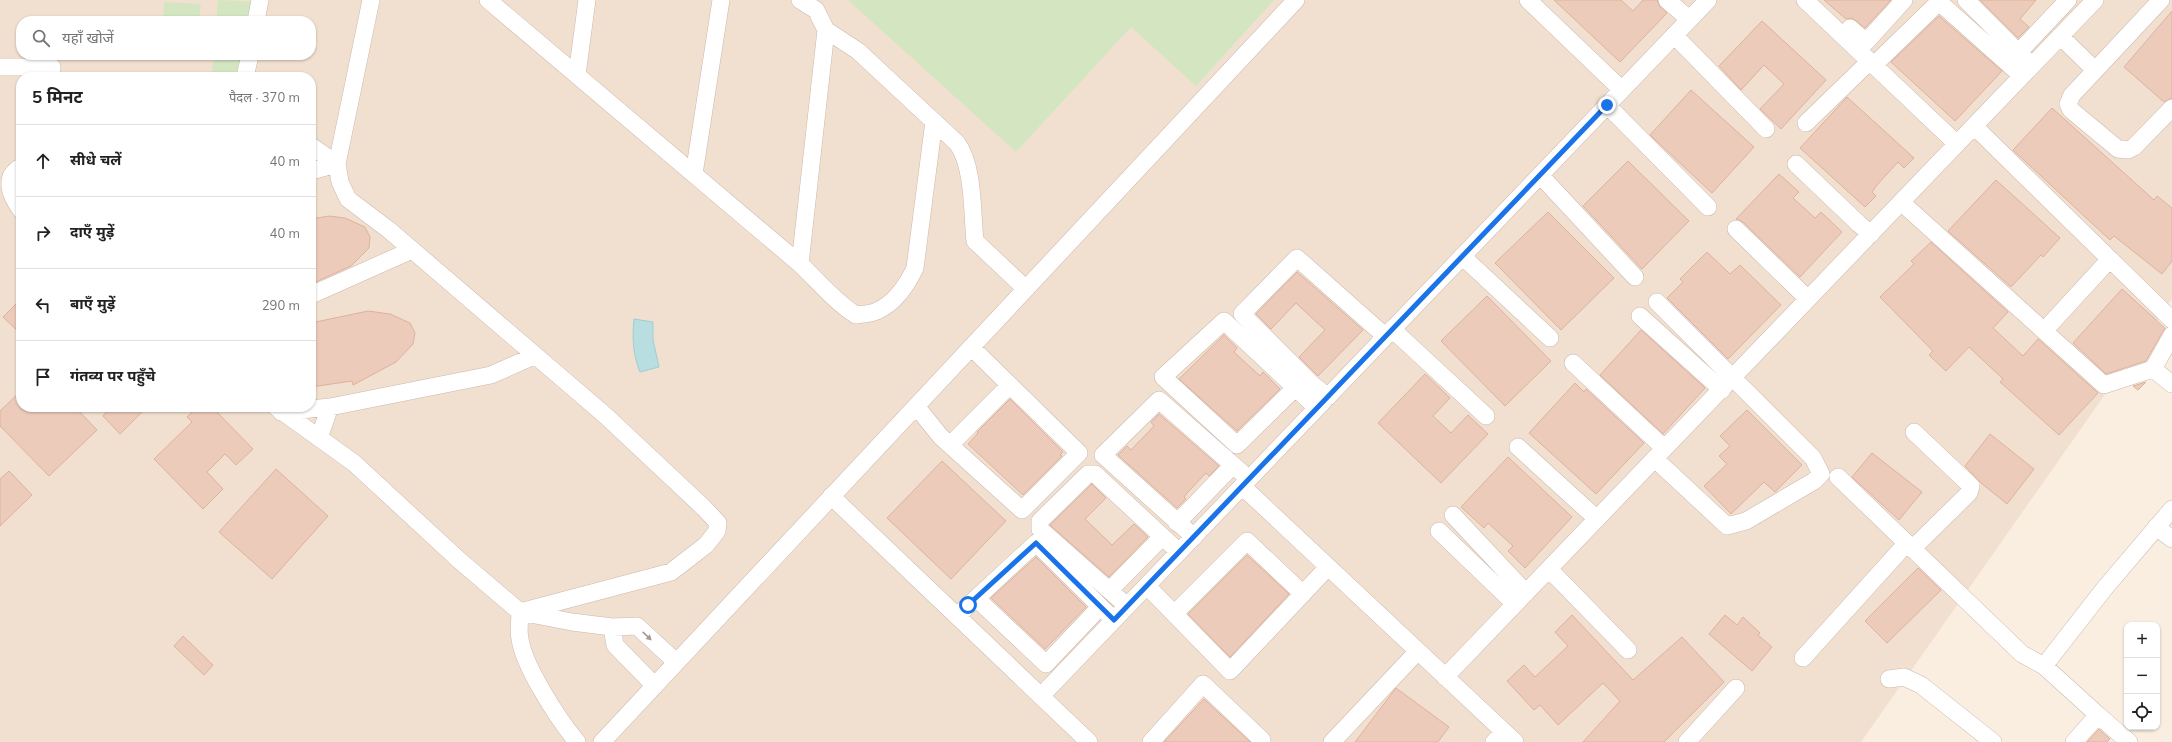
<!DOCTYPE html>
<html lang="hi">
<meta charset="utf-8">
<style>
:root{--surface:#fff;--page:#f6f6f6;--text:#222;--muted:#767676;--line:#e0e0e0}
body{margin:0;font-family:Mulish,"Noto Sans Devanagari",sans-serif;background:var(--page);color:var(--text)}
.controls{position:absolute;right:12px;bottom:12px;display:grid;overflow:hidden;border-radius:8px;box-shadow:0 1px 3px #0004}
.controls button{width:36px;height:36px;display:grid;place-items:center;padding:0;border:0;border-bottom:1px solid var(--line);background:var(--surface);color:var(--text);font:20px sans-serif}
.stop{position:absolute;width:12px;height:12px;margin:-9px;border:3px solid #1a73e8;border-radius:50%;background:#fff}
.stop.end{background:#1a73e8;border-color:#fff;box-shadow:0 1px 4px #0008}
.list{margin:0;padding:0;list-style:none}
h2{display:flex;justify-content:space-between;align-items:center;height:52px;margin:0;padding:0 16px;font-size:17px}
h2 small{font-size:13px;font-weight:400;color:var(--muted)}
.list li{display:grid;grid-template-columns:26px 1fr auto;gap:12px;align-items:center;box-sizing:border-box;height:72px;padding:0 16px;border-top:1px solid var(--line)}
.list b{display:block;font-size:15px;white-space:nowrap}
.list em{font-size:13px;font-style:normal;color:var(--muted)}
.icon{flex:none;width:22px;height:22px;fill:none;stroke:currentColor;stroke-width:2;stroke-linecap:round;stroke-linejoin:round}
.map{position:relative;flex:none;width:2172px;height:742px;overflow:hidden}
.search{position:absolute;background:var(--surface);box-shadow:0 1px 3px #0004;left:16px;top:16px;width:300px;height:44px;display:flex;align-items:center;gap:10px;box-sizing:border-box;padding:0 14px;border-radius:16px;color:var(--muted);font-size:15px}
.panel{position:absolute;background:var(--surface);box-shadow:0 1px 3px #0004;left:16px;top:72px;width:300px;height:340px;border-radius:16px}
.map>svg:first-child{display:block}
</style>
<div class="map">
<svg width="2172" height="742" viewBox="0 0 2172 742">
<rect width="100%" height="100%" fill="#faeee1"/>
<path fill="#f1e0d0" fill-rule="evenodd" d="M0,0H2172V299L1861,742H0ZM21,21H311V55H21ZM21,77H311V407H21Z"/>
<path fill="#d3e6c1" d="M218,0L258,2L256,21H216Z
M848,0H1274L1196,86L1131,27L1016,152Z
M164,2L201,4L199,21H163Z
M214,55H253L251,77L212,72Z"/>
<path fill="#b8dee1" stroke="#9fced2" d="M634,319L653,322V340L659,367L640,372C633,355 632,338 634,319Z"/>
<path fill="#edcbbb" stroke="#deb19d" d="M1554,0H1621L1633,11L1643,0H1657L1660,7L1667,13L1620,62Z
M1824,0H1891L1865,28L1852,18L1846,19Z
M1980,0H2036L2020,19L2029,27L2018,38Z
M2172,11V98L2164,102L2124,67Z
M1939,16L2002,71L1955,121L1891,62Z
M1762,21L1826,80L1781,129L1760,109L1784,84L1764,65L1741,90L1719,66Z
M1691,90L1754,147L1712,193L1650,135Z
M1847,97L1914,158L1904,168L1898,162L1877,185L1872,192L1876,196L1865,207L1800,148Z
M2052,108L2154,200L2157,196L2172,208V261L2162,274L2114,236L2110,240L2013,150Z
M1628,161L1689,221L1642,269L1583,206Z
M1779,174L1799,192L1793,198L1815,218L1821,212L1842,232L1800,277L1743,222L1736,219Z
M1996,180L2060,238L2043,257L2041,255L2011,287L1948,231Z
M1548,212L1614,278L1561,330L1495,263Z
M329,216L345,218L365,227L370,237L369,248L351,266L311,284V219Z
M1931,242L2008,312L1993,328L2023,356L2038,339L2098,393L2059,435L2000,382L2003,379L1969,347L1946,371L1929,355L1933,351L1880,297L1914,264L1911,261Z
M1707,252L1730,274L1740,265L1781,305L1728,359L1667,298L1683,282L1680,279Z
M1297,272L1363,330L1318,376L1299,357L1325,330L1296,303L1271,329L1256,314Z
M2122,289L2165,328L2146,361L2106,374L2073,343Z
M1487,296L1551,361L1505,406L1441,341Z
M21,299V334L3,317Z
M368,311L390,314L410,323L415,333L413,344L396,362L353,385L352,381L311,387V323Z
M1641,330L1705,388L1663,434L1600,375Z
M1224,335L1237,348L1234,352L1260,376L1263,372L1280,389L1237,431L1179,379Z
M1425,374L1450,398L1433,416L1451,433L1468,415L1488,434L1441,483L1378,423Z
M2146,382L2138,390L2133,386Z
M1575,383L1584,392L1586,389L1644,443L1596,494L1529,433Z
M21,391V407H75L97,430L49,476L0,426V411Z
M1010,399L1063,452L1060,455L1062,456L1023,495L968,444L978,433L977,432Z
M111,407H147L120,434L103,416Z
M197,407H212L253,449L236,465L225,454L207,472L223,489L203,509L154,459L192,422L187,417Z
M1747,410L1802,465L1775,492L1764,482L1731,514L1704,486L1727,464L1719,456L1730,446L1720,436Z
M1159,414L1219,466L1209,476L1206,473L1187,493L1184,497L1186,499L1177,508L1118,455L1127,446L1131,450L1154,426L1151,422Z
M1990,434L2034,469L2007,504L1981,483L1965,466Z
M1872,453L1922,492L1899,520L1852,477Z
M1508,457L1572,517L1525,568L1508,551L1513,546L1488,523L1484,528L1461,507Z
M942,461L1006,521L951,579L887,518Z
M276,469L328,516L272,579L219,532Z
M9,471L32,495L0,526V479Z
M1092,484L1106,498L1085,519L1112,545L1134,524L1148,537L1109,577L1050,525Z
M1247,555L1289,594L1230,657L1188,614Z
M1036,557L1086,607L1045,649L991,598Z
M1918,568L1941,590L1887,643L1865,621Z
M1572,615L1633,680L1682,637L1724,682L1664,742H1583L1620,701L1603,683L1558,725L1540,705L1534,710L1507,681L1524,665L1535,677L1568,646L1555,632Z
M1725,615L1737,625L1743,617L1760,633L1758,635L1772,647L1752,671L1709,634Z
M183,636L213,665L204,675L174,646Z
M1396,688L1449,727L1438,742H1355Z
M1204,699L1250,742H1164Z
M2099,729L2110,739L2107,742H2087Z"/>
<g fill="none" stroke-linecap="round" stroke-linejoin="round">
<defs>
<path id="minor" d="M488,0L800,264C818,281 835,302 856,315C862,314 871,314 877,311C895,303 907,285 915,268L934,121
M800,0L816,10L826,30L858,51L957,143C974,166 972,213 975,241L1026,289
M1528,0L1622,90
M1667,0L1689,19
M1805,0L1957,144
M1966,0L2032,66
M2161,0L2072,95L2068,104L2071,110L2118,149L2128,150L2134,147L2172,108
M256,21L260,0
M1850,28L1866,42L1904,0
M1674,35L1766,129
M2060,36L2095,70
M2018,53L2068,0
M1874,65L1939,2L2022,76
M0,67H52L51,77
M577,75L587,0
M245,77L250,55
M1607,105L1708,207
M1806,123L1870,61
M1974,126L2172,320
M311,146L337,164L371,0
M1796,164L1859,224L1871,234
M21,167C2,177 11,197 21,210
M311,171L337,164L340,182L348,199L389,230L606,416L704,508L718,523L717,531L706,545L671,572L520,612
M694,174L721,0
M1540,175L1635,277
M1901,202L2104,385L2153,369
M1736,229L1808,299
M1462,256L1550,338
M800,264L826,30
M311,295L412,250
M1640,316L1722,390
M1392,329L1486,416
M2044,331L2110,259
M2172,335L2153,369L2172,384
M1573,363L1664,448
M1295,388L1237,445L1163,377L1224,321L1317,408
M1328,397L1313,385L1242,314L1297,258L1385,336
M916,406L941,437L1022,510L1079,453L971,347
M276,407L354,463L459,560L520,612L572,622L612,627L637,626L676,662
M281,412L330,407
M319,438L330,407L491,375L534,356
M950,445L1010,385
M1518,447L1597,519
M1655,459L1727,526L1746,521L1814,481L1821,474L1813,458L1657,302
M1838,477L2022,654L2044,666
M1242,486L1515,742
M831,496L1089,742
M1453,515L1526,593
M1177,523L1233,465
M2156,527L2172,539
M1439,531L1515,604
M1194,537L1103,455L1159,400L1249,479
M1912,549L1969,493L1971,486L1914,432
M1549,569L1628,650
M1147,586L1230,671L1328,567
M1110,590L1162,537
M976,598L1046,664L1100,607
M1127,606L1040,529V521L1088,474H1095L1179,552
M520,612C520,620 518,631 520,639C524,667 559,720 577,742
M1175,613L1247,541L1303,594
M957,616L1036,543L1114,620
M612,627L615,645L655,686
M1803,658L1906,544
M1445,677L2095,0
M1889,679L1904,677L1921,685L1993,742
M1041,696L1708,0
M2098,715L2044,666L2104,589L2172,509
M602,742L1296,0
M1151,742L1203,684L1262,740L1260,742
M1332,742L1418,651
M1494,742L1504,732
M1687,742L1736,688
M2074,742L2098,715L2129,742"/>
</defs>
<use href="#minor" stroke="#ccb8ac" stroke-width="18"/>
<use href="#minor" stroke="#fff" stroke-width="17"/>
</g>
<defs><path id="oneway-solid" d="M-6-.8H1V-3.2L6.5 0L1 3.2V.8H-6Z"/></defs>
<use fill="#a99992" href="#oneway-solid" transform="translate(647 636) rotate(43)"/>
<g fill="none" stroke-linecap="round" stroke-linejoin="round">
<path stroke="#1a73e8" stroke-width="5" d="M968,605L1036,543L1114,620L1607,105"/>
</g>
</svg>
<div class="controls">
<button>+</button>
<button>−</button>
<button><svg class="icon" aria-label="locate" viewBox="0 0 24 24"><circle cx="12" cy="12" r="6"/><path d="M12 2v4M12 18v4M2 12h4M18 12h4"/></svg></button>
</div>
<div class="stop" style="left:968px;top:605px"></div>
<div class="stop end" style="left:1607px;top:105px"></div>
<div class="search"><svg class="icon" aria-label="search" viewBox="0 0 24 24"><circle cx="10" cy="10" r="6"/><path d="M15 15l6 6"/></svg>यहाँ खोजें</div>
<section class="panel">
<h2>5 मिनट<small>पैदल · 370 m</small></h2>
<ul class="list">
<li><svg class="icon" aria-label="ahead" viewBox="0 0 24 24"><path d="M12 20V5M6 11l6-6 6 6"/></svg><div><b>सीधे चलें</b></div><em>40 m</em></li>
<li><svg class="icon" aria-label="right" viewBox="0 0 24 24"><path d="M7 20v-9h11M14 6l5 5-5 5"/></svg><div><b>दाएँ मुड़ें</b></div><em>40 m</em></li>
<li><svg class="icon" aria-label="left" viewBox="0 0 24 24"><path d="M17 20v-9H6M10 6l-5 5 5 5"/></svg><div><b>बाएँ मुड़ें</b></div><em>290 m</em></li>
<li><svg class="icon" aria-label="arrive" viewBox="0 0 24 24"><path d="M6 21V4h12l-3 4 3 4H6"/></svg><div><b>गंतव्य पर पहुँचे</b></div></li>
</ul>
</section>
</div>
